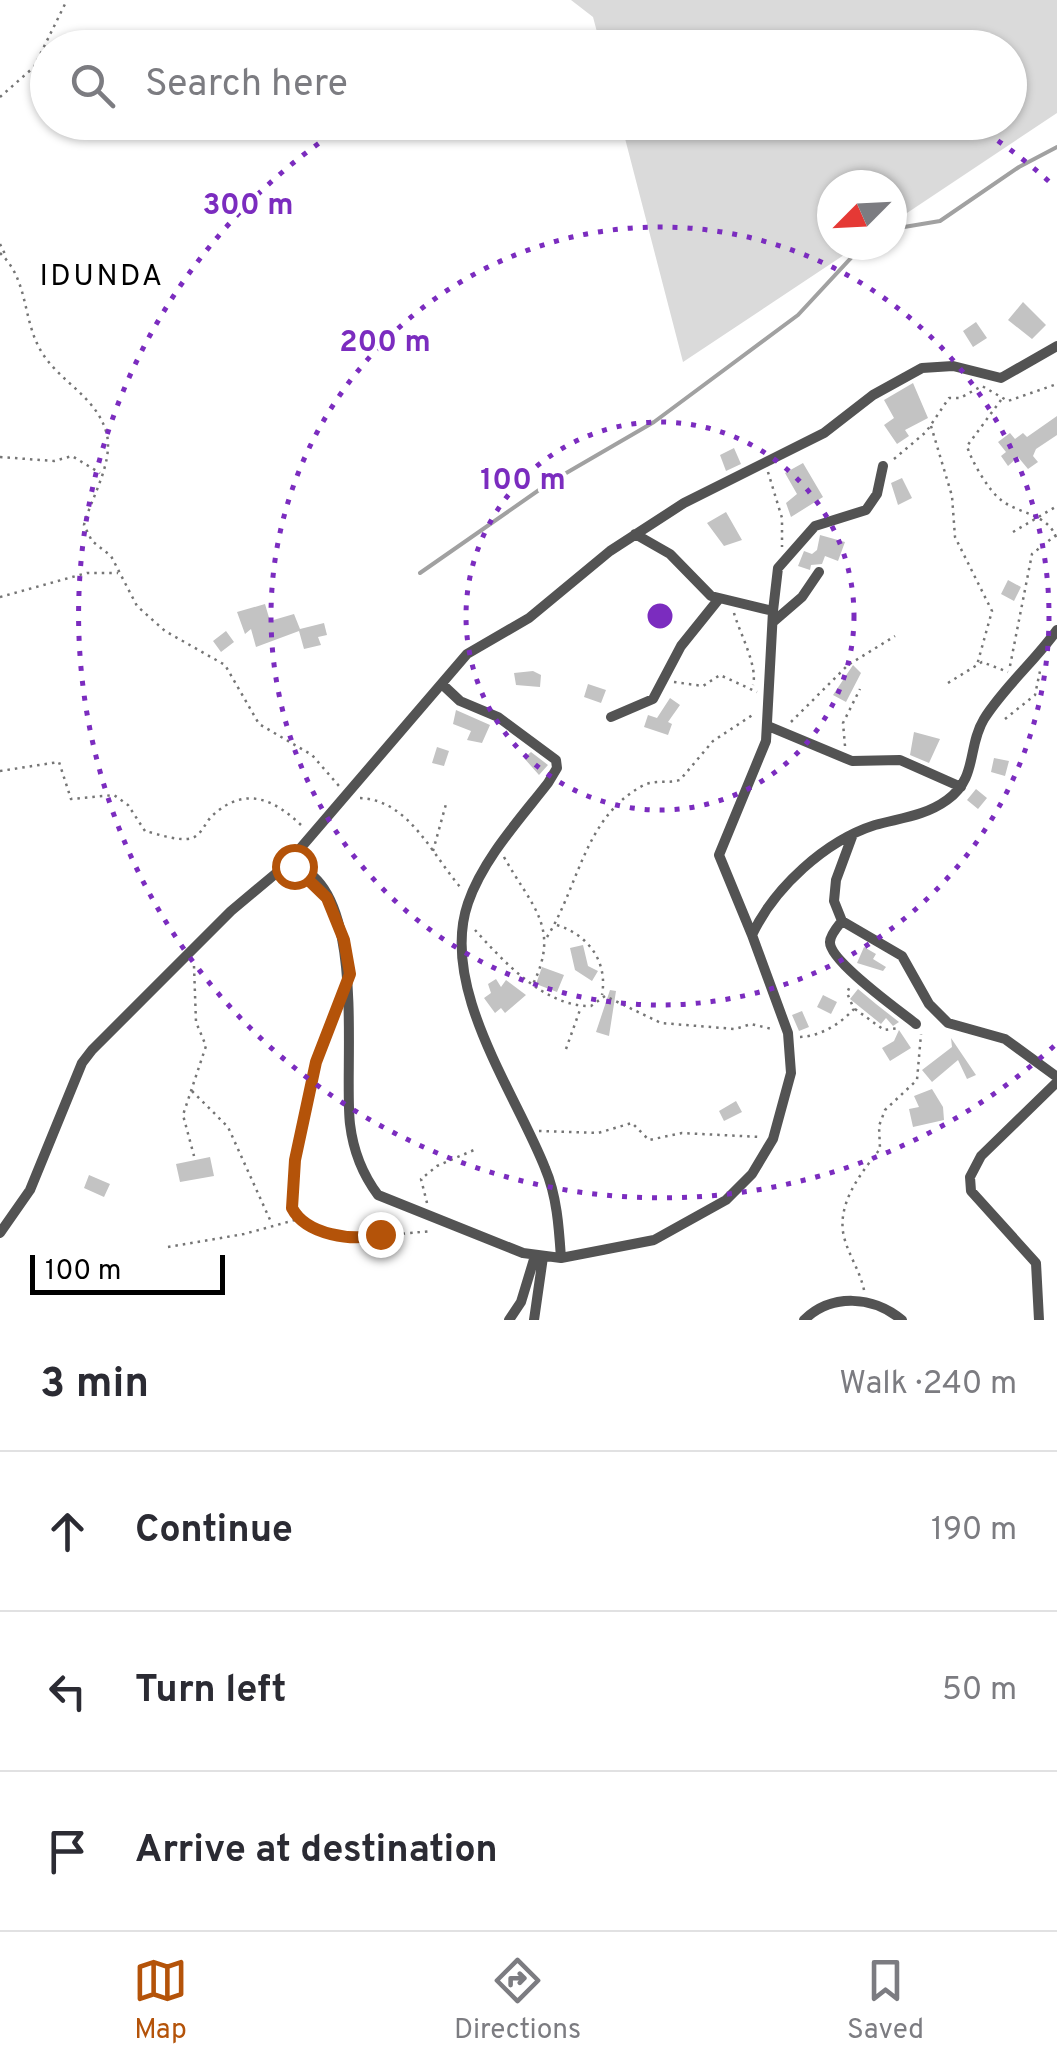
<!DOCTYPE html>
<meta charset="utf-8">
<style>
:root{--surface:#fff;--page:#f2f2f3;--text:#2b2b33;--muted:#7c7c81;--line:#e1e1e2;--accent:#b45309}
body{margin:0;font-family:Overpass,sans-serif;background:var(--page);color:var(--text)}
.compass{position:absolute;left:817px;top:170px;width:90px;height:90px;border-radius:50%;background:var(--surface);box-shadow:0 2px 8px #0004;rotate:246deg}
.scale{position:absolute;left:30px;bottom:25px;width:195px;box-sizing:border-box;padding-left:10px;border:5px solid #000;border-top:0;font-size:28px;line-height:35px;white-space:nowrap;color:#000;-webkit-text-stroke:8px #fff;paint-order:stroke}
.stop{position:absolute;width:30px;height:30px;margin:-22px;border:8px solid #b45309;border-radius:50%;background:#fff}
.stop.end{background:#b45309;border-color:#fff;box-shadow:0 2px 10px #0008}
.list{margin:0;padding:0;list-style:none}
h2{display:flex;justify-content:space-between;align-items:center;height:130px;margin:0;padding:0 40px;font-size:42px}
h2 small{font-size:32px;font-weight:400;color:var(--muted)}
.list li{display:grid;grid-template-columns:65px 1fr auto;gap:30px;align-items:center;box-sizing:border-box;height:160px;padding:0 40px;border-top:2px solid var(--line)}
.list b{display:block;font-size:38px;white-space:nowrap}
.list em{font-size:32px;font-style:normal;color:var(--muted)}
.icon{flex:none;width:55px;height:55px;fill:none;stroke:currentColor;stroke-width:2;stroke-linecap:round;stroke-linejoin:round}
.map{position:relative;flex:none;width:1057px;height:1320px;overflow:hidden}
.search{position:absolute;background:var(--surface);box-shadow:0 2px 8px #0004;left:30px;right:30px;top:30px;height:110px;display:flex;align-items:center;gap:25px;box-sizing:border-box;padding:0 35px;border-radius:55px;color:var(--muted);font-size:38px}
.sheet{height:610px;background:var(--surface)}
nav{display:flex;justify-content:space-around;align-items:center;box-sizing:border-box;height:140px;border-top:2px solid var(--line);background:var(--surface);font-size:28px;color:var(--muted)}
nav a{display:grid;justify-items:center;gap:5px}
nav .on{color:var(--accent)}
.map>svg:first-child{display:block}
</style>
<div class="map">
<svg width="1057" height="1320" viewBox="0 0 1057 1320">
<rect width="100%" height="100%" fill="#fff"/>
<path fill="#dadada" d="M571,0H1057V113L892,223V185H832V245H859L683,362L621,123L1010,122V48L601,47L593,17Z"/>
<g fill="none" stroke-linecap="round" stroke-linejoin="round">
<path stroke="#a1a1a1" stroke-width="4" d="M892,229L940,221L1019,167L1057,147
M420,573L549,483L654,422L798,315L863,245"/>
</g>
<path fill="#c3c3c3" d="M1023,302L1046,325L1032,339L1008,320Z
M976,322L987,338L973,347L963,331Z
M913,383L928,418L905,430L909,436L897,444L884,425L894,418L884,400Z
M1057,416V435L1036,449L1033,456L1038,462L1028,469L1018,457L1008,466L1001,456L1006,452L998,442L1010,433L1015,439L1023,433L1027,437Z
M734,448L741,464L726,471L720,455Z
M803,463L823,497L791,517L786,503L797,494L785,473Z
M902,478L912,498L898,505L891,483Z
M726,512L742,540L724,546L707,523Z
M820,535L845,542L838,561L825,556L822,564L811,565L810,570L798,566L804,551L812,554L817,550Z
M1008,580L1021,587L1014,601L1001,594Z
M265,604L270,621L294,614L300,629L324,623L327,635L318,637L321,645L304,649L299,631L256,647L251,629L245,634L237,612Z
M226,631L234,642L221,652L213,641Z
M853,665L861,673L846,702L833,695Z
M533,671L541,675L540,687L516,685L514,673Z
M588,684L606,690L601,703L584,697Z
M670,698L680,705L668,722L672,724L668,735L644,727L648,715L657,718Z
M456,710L490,725L482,743L467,740L471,731L453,724Z
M914,732L940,739L929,763L910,755Z
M437,747L449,751L444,766L432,763Z
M531,752L548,765L539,775L524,758Z
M994,758L1009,761L1005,776L991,772Z
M976,789L987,798L978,809L967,800Z
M583,945L588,966L598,971L592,981L575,970L570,948Z
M864,947L876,954L873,959L886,967L883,971L857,963Z
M542,967L564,975L557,992L536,984Z
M496,979L501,987L506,980L526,995L505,1013L501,1008L495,1013L484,998L491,993L488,984Z
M858,989L876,1004L899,1022L893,1026L886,1018L881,1024L850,999Z
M610,990L616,991L609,1036L596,1032Z
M823,995L837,1002L831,1014L817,1007Z
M802,1011L809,1027L799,1031L792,1015Z
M899,1030L911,1048L890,1061L882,1048L894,1041Z
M951,1038L976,1075L967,1079L958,1060L932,1082L922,1070L952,1047Z
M932,1089L943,1107L944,1120L913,1127L909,1109L919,1107L914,1096Z
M736,1101L742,1112L724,1121L719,1111Z
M210,1157L214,1176L180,1182L176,1164Z
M89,1175L110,1184L104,1197L84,1188Z"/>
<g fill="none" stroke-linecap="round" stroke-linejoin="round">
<path stroke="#757575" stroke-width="2.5" stroke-dasharray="2.5 5" stroke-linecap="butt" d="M0,97L34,67L67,0
M0,244L6,256
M0,253C29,280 22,319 41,351C59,382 98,397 107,435C113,464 91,498 84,525L92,541L111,556L137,606L165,631L225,665L259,724L312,755L339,786
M1001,400L967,446C971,460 988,490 1001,500C1020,515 1049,513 1057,540
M931,426L952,496L955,537L992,611L977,665
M0,457L54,461L72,456L100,473
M894,459L926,432L949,398H960L982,386L1008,401L1057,384
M768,472L782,518V547
M1013,532L1057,506
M0,597L87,573H118
M734,613C740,634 758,666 753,685
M1010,666L1032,554L1056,535
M674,682L703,686L720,675L757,692
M948,683L982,662L1008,672
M1005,719L1035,695L1040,671
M791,722L848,665L895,636
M845,746L843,723L860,689
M0,771L59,762L71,799L114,795L128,805L145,831C158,834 179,842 192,838C202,835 205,822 213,815C246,785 275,800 302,826
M360,798C410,800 433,857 462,889
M433,851L446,804
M504,857C531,906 561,927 533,984
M557,925C588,935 608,961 602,995
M475,930C504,962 545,1007 591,1006L605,996L661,1023L735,1029L751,1024L772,1029
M547,937C579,886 584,818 642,786C655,779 667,784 680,780L713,741L754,714
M194,966L196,1022L206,1046L183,1115L194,1156
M855,1009L884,1030L900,1028
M800,1037C821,1036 840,1024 854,1009L847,993L850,986
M566,1049L581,1007
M192,1091L228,1127L271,1222
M539,1131L598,1133L632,1123L649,1140L682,1133L761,1137
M427,1203L421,1179L437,1166L474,1150
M298,1220C280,1194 298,1162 303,1135C313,1092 318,1053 335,1011
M168,1247L244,1234L295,1220C347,1242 376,1236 432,1231
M864,1290C860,1271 849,1256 844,1237C836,1204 861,1173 880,1149L879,1126L885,1110L917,1080L921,1034"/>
<path stroke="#535353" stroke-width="10" d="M635,534L670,554L711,596L773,611L766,741L719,855L752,935
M773,611L778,568L815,526L866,510L877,494L883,466
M773,622L802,597L819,572
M444,686L460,701L498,717L556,760L557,768L548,783C520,819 483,859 468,903C439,987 515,1092 545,1168C557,1196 559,1228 561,1258
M611,717L653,699L681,646L718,600
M768,726L852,761L900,760L961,787
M853,834L836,880L834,901L842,921L902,956L929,1004L948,1023L1005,1039L1057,1077
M286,865L467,654L529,618L610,551L684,503L824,433L873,395L922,368L953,366L1001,378L1057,346
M842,921C838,926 830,935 830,942C829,961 900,1011 916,1024
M0,1233L30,1190L82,1063L92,1050L231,911L286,865C370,872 343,1067 350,1124C353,1149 363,1175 378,1195L523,1253L561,1258L654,1240L726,1200L752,1174L773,1139L791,1073L788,1033L752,935C774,888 825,841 875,825C900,818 925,816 947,800C978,778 967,747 984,719C1004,687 1035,661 1057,630
M509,1320L521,1302L535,1256
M534,1320L543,1257
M804,1320C832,1293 873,1296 902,1320
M1039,1320L1036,1263L971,1191L970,1177L981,1156L1057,1082"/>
</g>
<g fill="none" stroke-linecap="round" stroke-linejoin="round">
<path stroke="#b45309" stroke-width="12" d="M294,866L327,898L344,940L350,974L316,1062L295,1160L292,1208C306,1235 353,1242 380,1234"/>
</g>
<g fill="none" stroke="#7b2cbf" stroke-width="5" stroke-dasharray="5 10">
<circle cx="660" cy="616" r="194"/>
<circle cx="660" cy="616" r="389"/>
<path d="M1054 1046A583 583 0 1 1 347 124M534 47A583 583 0 0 1 786 47M973 124A583 583 0 0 1 1054 186"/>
</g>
<g text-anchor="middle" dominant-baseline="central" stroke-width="8" stroke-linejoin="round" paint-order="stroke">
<g font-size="30" letter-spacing="2.5" fill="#000" stroke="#fff">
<text x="102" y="277">IDUNDA</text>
</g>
</g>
<circle cx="660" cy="616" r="15" fill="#7b2cbf" stroke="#fff" stroke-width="5"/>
<g font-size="30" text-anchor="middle" font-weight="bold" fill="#7b2cbf" stroke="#fff" stroke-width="8" stroke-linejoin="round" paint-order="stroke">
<text x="248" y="214">300 m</text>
<text x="385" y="351">200 m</text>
<text x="523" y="489">100 m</text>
</g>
</svg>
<svg class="compass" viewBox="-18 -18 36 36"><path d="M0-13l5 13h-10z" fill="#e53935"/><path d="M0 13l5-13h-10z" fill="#7c7c81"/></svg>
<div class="scale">100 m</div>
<div class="stop" style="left:294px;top:866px"></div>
<div class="stop end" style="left:380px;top:1234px"></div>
<div class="search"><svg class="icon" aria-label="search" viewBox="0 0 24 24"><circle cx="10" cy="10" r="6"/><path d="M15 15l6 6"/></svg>Search here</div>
</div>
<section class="sheet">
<h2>3 min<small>Walk · 240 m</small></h2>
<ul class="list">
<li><svg class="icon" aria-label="ahead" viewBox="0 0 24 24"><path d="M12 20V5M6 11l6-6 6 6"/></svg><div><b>Continue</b></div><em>190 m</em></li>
<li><svg class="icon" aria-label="left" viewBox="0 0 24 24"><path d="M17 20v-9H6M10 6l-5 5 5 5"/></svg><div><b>Turn left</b></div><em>50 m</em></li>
<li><svg class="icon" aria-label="arrive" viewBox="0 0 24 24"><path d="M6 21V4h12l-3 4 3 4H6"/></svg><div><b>Arrive at destination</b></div></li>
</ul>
</section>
<nav>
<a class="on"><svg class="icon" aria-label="map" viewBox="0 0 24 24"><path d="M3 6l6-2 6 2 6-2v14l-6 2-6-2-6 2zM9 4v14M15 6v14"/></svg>Map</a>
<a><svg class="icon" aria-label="directions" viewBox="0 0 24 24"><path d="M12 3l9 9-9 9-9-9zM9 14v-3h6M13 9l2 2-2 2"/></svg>Directions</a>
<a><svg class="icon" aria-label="saved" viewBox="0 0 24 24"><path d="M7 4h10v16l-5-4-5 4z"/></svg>Saved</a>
</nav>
